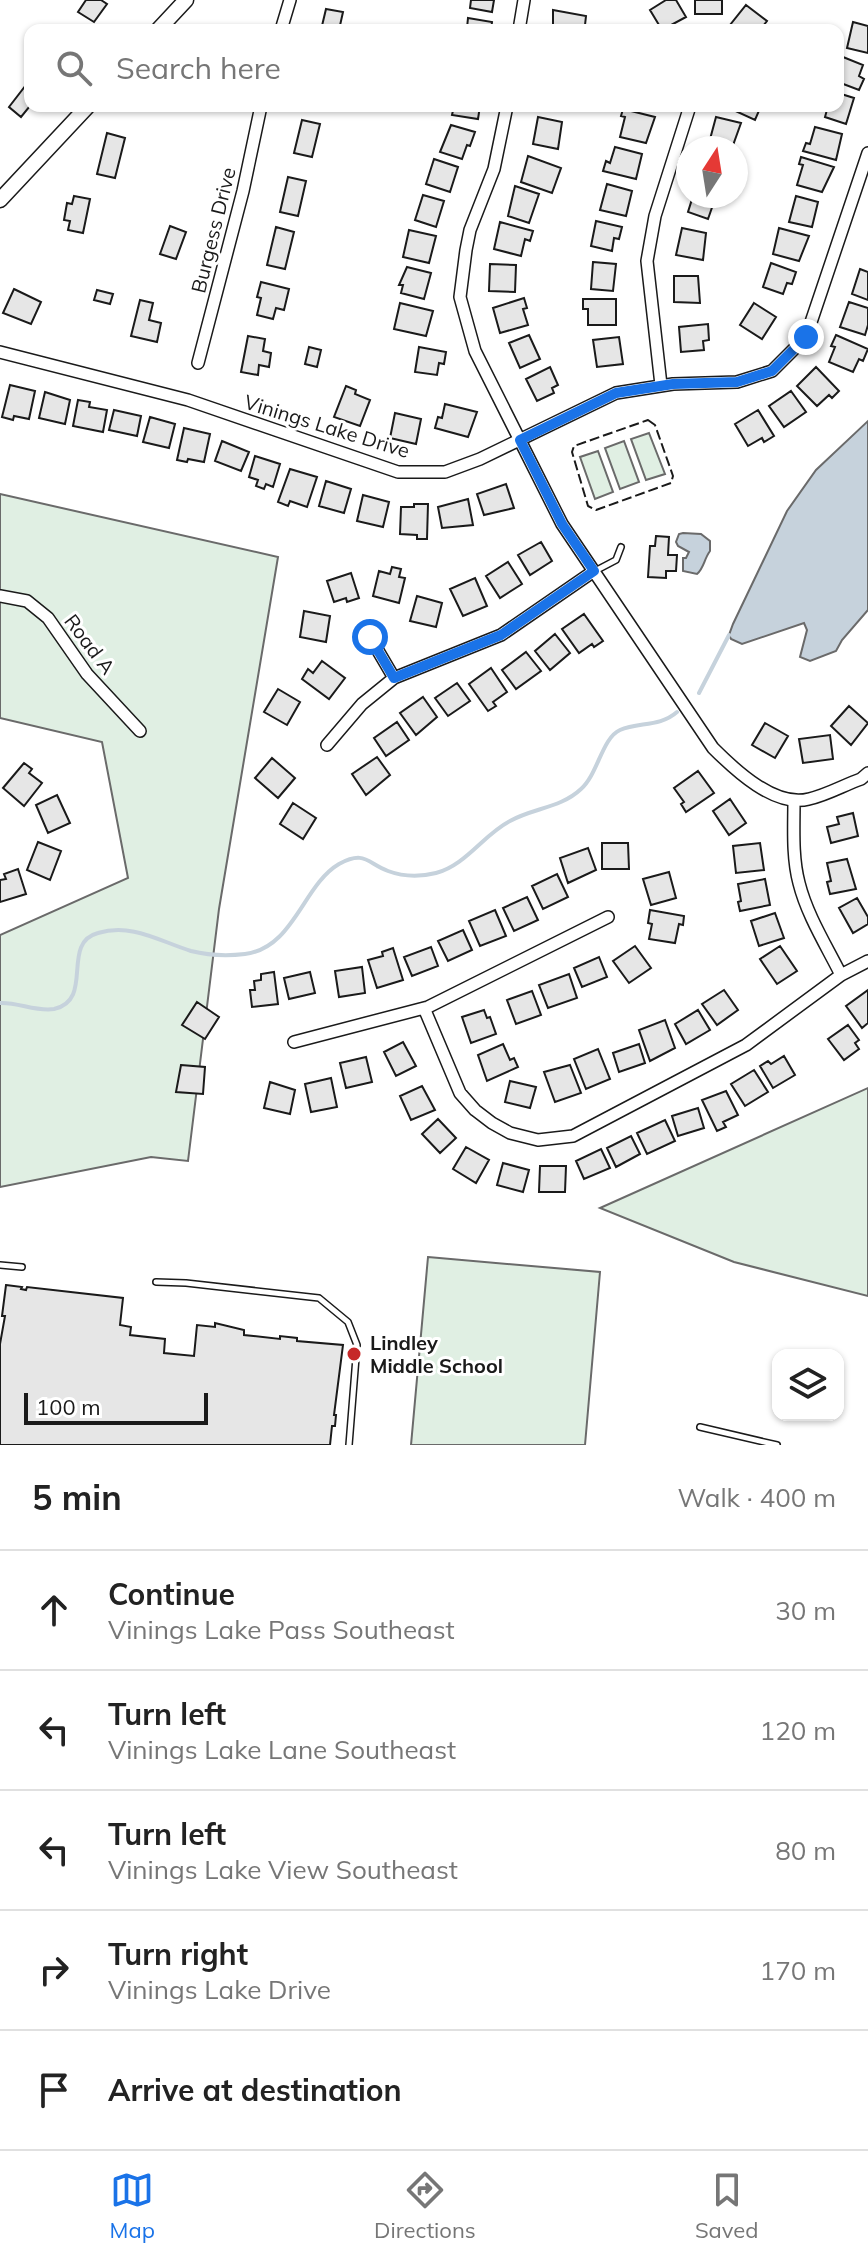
<!DOCTYPE html>
<meta charset="utf-8">
<style>
:root{--surface:#fff;--page:#f6f6f6;--text:#222;--muted:#767676;--line:#e0e0e0;--accent:#1a73e8}
body{margin:0;font-family:Mulish,sans-serif;background:var(--page);color:var(--text)}
.controls{position:absolute;right:24px;bottom:24px;display:grid;overflow:hidden;border-radius:16px;box-shadow:0 2px 6px #0004}
.controls button{width:72px;height:72px;display:grid;place-items:center;padding:0;border:0;border-bottom:2px solid var(--line);background:var(--surface);color:var(--text);font:40px sans-serif}
.compass{position:absolute;left:676px;top:136px;width:72px;height:72px;border-radius:50%;background:var(--surface);box-shadow:0 2px 6px #0004;rotate:12deg}
.scale{position:absolute;left:24px;bottom:20px;width:184px;box-sizing:border-box;padding-left:8px;border:4px solid #1a1a1a;border-top:0;font-size:22px;line-height:28px;white-space:nowrap;color:#1a1a1a;-webkit-text-stroke:6px #fff;paint-order:stroke}
.stop{position:absolute;width:24px;height:24px;margin:-18px;border:6px solid #1a73e8;border-radius:50%;background:#fff}
.stop.end{background:#1a73e8;border-color:#fff;box-shadow:0 2px 8px #0008}
.list{margin:0;padding:0;list-style:none}
h2{display:flex;justify-content:space-between;align-items:center;height:104px;margin:0;padding:0 32px;font-size:34px}
h2 small{font-size:26px;font-weight:400;color:var(--muted)}
.list li{display:grid;grid-template-columns:52px 1fr auto;gap:24px;align-items:center;box-sizing:border-box;height:120px;padding:0 32px;border-top:2px solid var(--line)}
.list b{display:block;font-size:30px;white-space:nowrap}
.list p{margin:0;font-size:26px;white-space:nowrap;color:var(--muted)}
.list em{font-size:26px;font-style:normal;color:var(--muted)}
.icon{flex:none;width:44px;height:44px;fill:none;stroke:currentColor;stroke-width:2;stroke-linecap:round;stroke-linejoin:round}
.map{position:relative;flex:none;width:868px;height:1445px;overflow:hidden}
.search{position:absolute;background:var(--surface);box-shadow:0 2px 6px #0004;left:24px;right:24px;top:24px;height:88px;display:flex;align-items:center;gap:20px;box-sizing:border-box;padding:0 28px;border-radius:16px;color:var(--muted);font-size:30px}
.sheet{height:704px;background:var(--surface)}
nav{display:flex;justify-content:space-around;align-items:center;box-sizing:border-box;height:112px;border-top:2px solid var(--line);background:var(--surface);font-size:22px;color:var(--muted)}
nav a{display:grid;justify-items:center;gap:4px}
nav .on{color:var(--accent)}
.map>svg:first-child{display:block}
</style>
<div class="map">
<svg width="868" height="1445" viewBox="0 0 868 1445">
<rect width="100%" height="100%" fill="#fff"/>
<path fill="#e0efe3" stroke="#6a6a6a" stroke-width="2" d="M649,433L665,474L646,480L631,439Z
M624,441L639,482L620,489L605,448Z
M598,451L613,492L595,499L580,457Z
M0,494L278,557L219,909L188,1161L151,1157L0,1187V935L128,878L102,742L0,718Z
M868,1088V1296L734,1262L600,1208Z
M428,1257L600,1272L585,1445H411Z"/>
<path fill="#c6d2dc" stroke="#6a6a6a" stroke-width="2" d="M868,421V610L842,640L836,651L810,661L800,657L807,630L804,623L742,644L731,639L729,635L733,624L787,511L816,470Z
M683,533L701,534L710,541V551C704,559 704,568 697,574L683,571V558H686L689,552L678,546L676,542L679,534Z"/>
<g fill="none" stroke-linecap="round" stroke-linejoin="round">
<path stroke="#c6d2dc" stroke-width="4" d="M699,693L729,635
M0,1003C18,1002 36,1012 54,1009C95,1000 60,943 98,933C132,923 159,941 191,951C207,955 228,956 245,954C294,948 303,885 339,864C365,850 367,863 388,871C404,877 420,877 436,873C466,865 483,835 510,821C533,808 561,808 581,789C598,774 602,738 620,730C639,722 660,727 677,712"/>
</g>
<path fill="#e6e6e6" stroke="#1a1a1a" stroke-width="2" d="M86,0H101L107,4L94,22L78,12Z
M471,0H494L492,12L470,8Z
M666,0H676L686,17L662,30L650,10Z
M695,0H722V14H695Z
M746,5L767,21L760,30H737L730,25Z
M326,9L343,12L339,30H321Z
M553,10L586,16L585,25H581L580,30H553Z
M468,18L492,22L491,30H463L467,28Z
M853,22L868,26V53L847,48Z
M843,57L863,65L859,76L864,79L859,90L838,82V71Z
M26,85L30,89V106L21,117L9,107Z
M838,93L854,98L846,124L825,117L828,106H838Z
M454,106H480L478,119L452,115Z
M732,106H761L755,120L731,109Z
M623,109L655,117L646,143L620,137L625,117L621,116Z
M538,117L562,122L558,149L533,144Z
M716,117L741,123L732,148L709,143Z
M302,120L320,124L312,157L294,153Z
M451,125L475,132L470,146L467,145L462,159L440,152Z
M815,127L842,134L836,160L803,151L806,143L810,144Z
M107,133L125,138L115,178L97,174Z
M615,147L642,154L636,179L603,171L606,161L610,163Z
M528,156L561,168L552,193L521,182Z
M801,157L834,167L822,192L797,185L803,165L799,164Z
M434,159L458,167L450,192L426,184Z
M288,177L306,181L298,216L280,212Z
M607,184L632,191L626,216L600,210Z
M515,186L539,194L529,223L508,216Z
M423,195L444,201L436,227L415,220Z
M74,196L90,199L83,233L68,230L70,221L64,220L67,203L72,204Z
M693,196H716L708,219L688,212Z
M796,196L818,202L812,227L789,222Z
M596,221L622,227L619,239L614,238L612,251L591,246Z
M500,222L533,231L530,241L525,239L521,256L494,249Z
M170,226L186,232L176,259L160,254Z
M276,227L294,232L285,269L267,265Z
M682,228L706,233L703,260L676,255Z
M779,228L809,236L799,261L773,254Z
M409,230L436,236L429,263L403,257Z
M593,262L616,264L613,291L591,289Z
M771,263L796,272L792,284L787,283L783,294L763,287Z
M490,264L516,265L515,292L489,291Z
M407,267L431,273L424,299L401,293L403,285H399Z
M860,269L868,272V300L852,294Z
M674,276H698L700,303L674,302Z
M261,282L289,289L284,310L276,308L273,319L257,315L261,298L257,297Z
M14,289L41,302L31,324L3,313Z
M97,290L113,294L110,304L94,300Z
M524,298L527,308L523,309L528,325L500,333L493,308Z
M583,299H616V325H588V309H583Z
M140,300L153,303L149,320L161,323L157,342L131,336Z
M849,302L868,308V325L865,335L840,327Z
M400,303L433,311L426,336L394,329Z
M754,303L776,317L762,339L740,325Z
M708,324L709,340L703,341L704,350L681,352L679,327Z
M529,335L540,359L520,368L509,343Z
M836,335L868,349L863,361L859,359L853,372L829,362L835,347L831,346Z
M248,336L265,339L263,351L271,353L269,367L259,365L258,375L241,372Z
M619,337L623,364L597,367L593,340Z
M309,347L321,350L317,367L305,364Z
M419,347L446,352L444,364L439,363L437,375L415,372Z
M550,367L558,385L552,388L554,393L537,401L526,379Z
M816,367L839,391L832,398L829,395L817,406L797,386Z
M10,385L35,391L29,419L14,416L13,420L2,417Z
M346,386L356,390L355,394L370,400L360,426L334,417Z
M791,391L806,412L784,427L769,406Z
M45,392L70,400L65,424L39,418Z
M78,400L90,402L89,407L107,410L103,432L73,426Z
M445,404L477,412L468,437L435,428L438,417L442,418Z
M114,410L141,416L137,436L109,430Z
M758,410L774,436L764,442L762,438L748,446L735,424Z
M395,413L421,419L416,444L390,438Z
M150,417L175,424L169,448L143,442Z
M184,428L210,434L204,462L188,459L187,462L177,460Z
M222,441L249,452L241,471L215,461Z
M255,456L280,464L273,487L266,484L264,489L256,486L258,480L249,477Z
M290,469L317,477L307,507L290,501L288,506L278,502Z
M326,481L351,489L344,513L319,506Z
M506,484L514,508L484,515L477,494Z
M363,495L389,502L383,527L357,521Z
M468,499L473,525L442,528L438,507Z
M414,504H428L427,539H417V535L400,534L401,507H414Z
M656,536L669,537L668,555H677L676,571H666V578L648,577L650,546H655Z
M541,542L552,561L530,575L518,555Z
M508,562L522,584L500,598L486,576Z
M392,567L401,569L399,577L405,578L399,603L373,596L379,571L390,574Z
M351,573L359,598L347,602L346,598L334,602L327,581Z
M475,578L487,606L463,616L450,589Z
M417,596L442,603L436,627L410,621Z
M304,611L330,616L326,642L300,637Z
M584,614L603,641L594,647L592,644L579,653L562,629Z
M555,634L570,653L550,670L535,651Z
M526,652L541,671L516,689L502,670Z
M322,661L345,678L329,699L302,679L308,669L313,673Z
M491,668L507,692L493,702L496,706L488,711L469,684Z
M457,683L470,701L448,716L435,698Z
M278,689L300,702L287,725L264,712Z
M423,697L437,717L416,735L400,713Z
M849,706L868,723L851,745L831,726Z
M397,722L409,740L386,756L374,738Z
M765,723L788,736L775,758L752,745Z
M830,735L833,759L803,763L799,739Z
M377,757L390,775L366,795L352,774Z
M272,758L295,778L278,798L255,778Z
M24,763L32,769L29,773L42,783L24,806L3,788Z
M698,771L714,793L686,812L681,804L684,802L674,788Z
M57,795L70,823L48,833L36,805Z
M730,799L746,823L729,835L713,811Z
M293,803L316,818L303,839L280,824Z
M853,813L858,836L831,843L827,827L839,824L837,817Z
M38,842L61,851L50,880L27,870Z
M602,843H628L629,869H602Z
M760,843L764,870L736,873L733,846Z
M588,848L596,870L568,883L560,858Z
M847,859L856,889L830,894L827,882L831,881L827,863Z
M18,869L26,894L0,902V880L6,879L4,874Z
M669,872L676,898L651,905L643,879Z
M557,874L568,897L543,909L532,886Z
M765,879L770,905L740,911L738,902L741,901L738,884Z
M527,897L538,920L514,931L503,908Z
M857,898L868,917V924L853,933L839,908Z
M495,910L506,936L480,946L469,921Z
M650,910L684,916L683,925L679,924L675,943L649,939L652,924L648,923Z
M775,913L784,938L759,946L751,921Z
M463,930L472,950L448,961L438,941Z
M635,946L651,968L629,983L613,961Z
M780,946L797,971L777,984L760,959Z
M431,947L438,966L412,976L404,957Z
M393,948L403,980L377,988L368,960L383,956L382,952Z
M599,957L607,977L582,987L574,968Z
M362,967L365,993L339,997L335,971Z
M274,972L278,1004L252,1007L250,990H255L254,981L261,980V974Z
M310,972L315,993L289,999L284,978Z
M569,974L577,998L548,1008L539,985Z
M724,990L738,1010L717,1025L702,1004Z
M868,990V1023L862,1028L846,1006Z
M532,991L541,1015L516,1024L507,1000Z
M197,1002L219,1017L205,1039L182,1025Z
M484,1010L487,1018L490,1017L496,1034L471,1043L462,1017Z
M698,1010L710,1030L686,1044L675,1024Z
M665,1020L675,1048L650,1061L639,1030Z
M848,1025L859,1040L855,1043L859,1049L844,1060L828,1039Z
M403,1042L416,1066L396,1076L384,1052Z
M503,1044L510,1060L514,1058L518,1067L487,1081L478,1055Z
M639,1044L645,1063L619,1072L613,1053Z
M598,1049L610,1079L586,1089L574,1059Z
M784,1056L795,1075L773,1088L760,1066L768,1061L771,1064Z
M366,1057L372,1082L346,1088L340,1063Z
M181,1065L205,1067L203,1094L176,1092Z
M570,1065L581,1093L555,1102L544,1072Z
M754,1070L768,1092L745,1106L731,1084Z
M331,1078L337,1107L311,1112L305,1084Z
M510,1081L536,1087L530,1108L505,1102Z
M270,1082L295,1090L290,1114L264,1108Z
M422,1086L435,1110L411,1120L400,1096Z
M726,1091L738,1115L723,1122L726,1127L717,1131L702,1100Z
M698,1108L704,1128L678,1136L672,1116Z
M438,1119L456,1138L440,1153L422,1134Z
M665,1120L675,1141L647,1154L637,1133Z
M631,1136L640,1154L616,1167L607,1148Z
M466,1147L489,1160L476,1183L453,1169Z
M601,1149L610,1168L584,1179L576,1161Z
M503,1163L529,1170L523,1192L497,1185Z
M540,1166H566L565,1192H539Z
M6,1285L22,1287L21,1289L26,1290L27,1287L123,1298L120,1325L131,1327L130,1335L165,1339L164,1353L194,1356L197,1325L215,1327V1323L244,1330V1335L280,1339V1336L297,1338V1341L343,1345L334,1415H336L335,1426H332L330,1445H0V1344L5,1316H2Z"/>
<g fill="none" stroke-linecap="round" stroke-linejoin="round">
<defs>
<path id="service" d="M595,571L616,560L621,547
M0,1265L22,1267
M156,1282L186,1283L319,1298L348,1322L357,1345L349,1445
M700,1427L777,1445"/>
<path id="minor" d="M281,30L290,0
M519,30L524,0
M507,106L494,169L470,230L466,250L460,297L475,351L562,524L713,748C735,770 775,808 809,799C827,795 844,785 861,779L868,773
M0,352L188,400L398,472H445L480,459L616,393L673,384L737,382L772,371L806,337L868,153
M198,363L243,191L261,106
M661,385L647,261L655,216L690,106
M0,596L27,601L48,618L87,674L140,731
M370,637L394,678
M327,745L362,704L394,678L501,635L594,571
M794,800C794,827 792,857 799,883C807,915 826,945 841,975
M424,1008L460,1093L475,1110L492,1123L510,1133L538,1140L573,1136L746,1045L841,975L868,961
M294,1042L428,1007L608,917"/>
<path id="tertiary" d="M158,30L186,0
M0,200L88,106"/>
</defs>
<use href="#service" stroke="#1a1a1a" stroke-width="8"/>
<use href="#minor" stroke="#1a1a1a" stroke-width="14"/>
<use href="#tertiary" stroke="#1a1a1a" stroke-width="17"/>
<use href="#service" stroke="#fff" stroke-width="5"/>
<use href="#minor" stroke="#fff" stroke-width="11"/>
<use href="#tertiary" stroke="#fff" stroke-width="14"/>
<path stroke="#1a1a1a" stroke-width="2" stroke-dasharray="10 4" stroke-linecap="butt" d="M648,420L655,425L673,476L671,483L596,510L588,506L572,452L574,446Z"/>
</g>
<g fill="none" stroke-linecap="round" stroke-linejoin="round">
<path stroke="#1a73e8" stroke-width="10" d="M370,637L394,678L501,635L594,571L562,524L520,440L616,393L673,384L737,382L772,371L806,337"/>
</g>
<circle fill="#c62828" stroke="#fff" stroke-width="3" cx="354" cy="1354" r="8"/>
<g text-anchor="middle" dominant-baseline="central" stroke-width="6" stroke-linejoin="round" paint-order="stroke">
<g font-size="20" fill="#1a1a1a" stroke="#fff">
<text transform="translate(213 230) rotate(-76)">Burgess Drive</text>
<text transform="translate(327 426) rotate(17)">Vinings Lake Drive</text>
<text transform="translate(90 644) rotate(53)">Road A</text>
</g>
<g font-size="20" font-weight="bold" fill="#1a1a1a" stroke="#fff" text-anchor="start">
<text x="370" y="1342">Lindley<tspan x="370" dy="23">Middle School</tspan></text>
</g>
</g>
</svg>
<div class="controls">
<button><svg class="icon" aria-label="layers" viewBox="0 0 24 24"><path d="M12 4l9 5-9 5-9-5zM3 14l9 5 9-5"/></svg></button>
</div>
<svg class="compass" viewBox="-18 -18 36 36"><path d="M0-13l5 13h-10z" fill="#e53935"/><path d="M0 13l5-13h-10z" fill="#767676"/></svg>
<div class="scale">100 m</div>
<div class="stop" style="left:370px;top:637px"></div>
<div class="stop end" style="left:806px;top:337px"></div>
<div class="search"><svg class="icon" aria-label="search" viewBox="0 0 24 24"><circle cx="10" cy="10" r="6"/><path d="M15 15l6 6"/></svg>Search here</div>
</div>
<section class="sheet">
<h2>5 min<small>Walk · 400 m</small></h2>
<ul class="list">
<li><svg class="icon" aria-label="ahead" viewBox="0 0 24 24"><path d="M12 20V5M6 11l6-6 6 6"/></svg><div><b>Continue</b><p>Vinings Lake Pass Southeast</p></div><em>30 m</em></li>
<li><svg class="icon" aria-label="left" viewBox="0 0 24 24"><path d="M17 20v-9H6M10 6l-5 5 5 5"/></svg><div><b>Turn left</b><p>Vinings Lake Lane Southeast</p></div><em>120 m</em></li>
<li><svg class="icon" aria-label="left" viewBox="0 0 24 24"><path d="M17 20v-9H6M10 6l-5 5 5 5"/></svg><div><b>Turn left</b><p>Vinings Lake View Southeast</p></div><em>80 m</em></li>
<li><svg class="icon" aria-label="right" viewBox="0 0 24 24"><path d="M7 20v-9h11M14 6l5 5-5 5"/></svg><div><b>Turn right</b><p>Vinings Lake Drive</p></div><em>170 m</em></li>
<li><svg class="icon" aria-label="arrive" viewBox="0 0 24 24"><path d="M6 21V4h12l-3 4 3 4H6"/></svg><div><b>Arrive at destination</b></div></li>
</ul>
</section>
<nav>
<a class="on"><svg class="icon" aria-label="map" viewBox="0 0 24 24"><path d="M3 6l6-2 6 2 6-2v14l-6 2-6-2-6 2zM9 4v14M15 6v14"/></svg>Map</a>
<a><svg class="icon" aria-label="directions" viewBox="0 0 24 24"><path d="M12 3l9 9-9 9-9-9zM9 14v-3h6M13 9l2 2-2 2"/></svg>Directions</a>
<a><svg class="icon" aria-label="saved" viewBox="0 0 24 24"><path d="M7 4h10v16l-5-4-5 4z"/></svg>Saved</a>
</nav>
